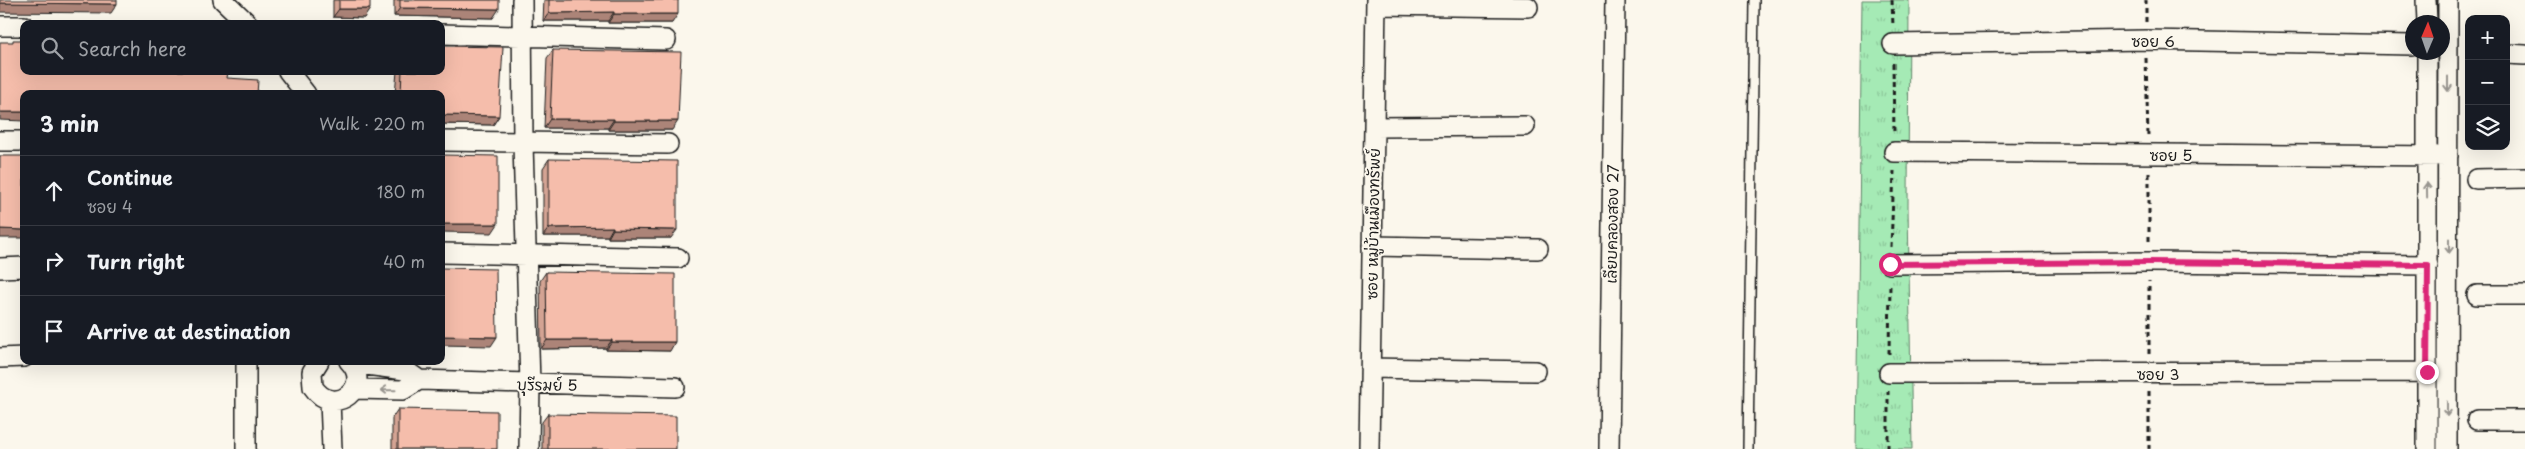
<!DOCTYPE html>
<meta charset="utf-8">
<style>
:root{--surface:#171b24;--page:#242831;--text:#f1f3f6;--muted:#9ea1a6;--line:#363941}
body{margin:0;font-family:"Playpen Sans","Playpen Sans Thai",sans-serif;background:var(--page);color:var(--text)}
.controls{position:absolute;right:15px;top:15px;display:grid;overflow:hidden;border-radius:10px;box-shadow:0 5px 20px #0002}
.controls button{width:45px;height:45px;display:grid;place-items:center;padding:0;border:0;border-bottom:1px solid var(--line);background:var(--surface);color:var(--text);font:25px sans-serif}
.compass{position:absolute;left:2405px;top:15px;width:45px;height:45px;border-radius:50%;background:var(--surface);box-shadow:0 5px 20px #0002;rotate:2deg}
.stop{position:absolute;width:15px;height:15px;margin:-11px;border:4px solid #db2777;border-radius:50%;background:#fff}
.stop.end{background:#db2777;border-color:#fff;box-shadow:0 1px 5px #0008}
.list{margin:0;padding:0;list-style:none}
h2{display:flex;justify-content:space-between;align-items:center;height:65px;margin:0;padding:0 20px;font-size:21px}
h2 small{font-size:16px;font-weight:400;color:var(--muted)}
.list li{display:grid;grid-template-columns:32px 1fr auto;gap:15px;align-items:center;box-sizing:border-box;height:70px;padding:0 20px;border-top:1px solid var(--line)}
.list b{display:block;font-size:19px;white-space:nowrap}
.list p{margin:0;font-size:16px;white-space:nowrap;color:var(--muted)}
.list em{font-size:16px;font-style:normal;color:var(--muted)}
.icon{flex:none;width:28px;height:28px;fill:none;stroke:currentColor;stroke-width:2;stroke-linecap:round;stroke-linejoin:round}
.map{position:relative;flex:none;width:2525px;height:449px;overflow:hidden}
.search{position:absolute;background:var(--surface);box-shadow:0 5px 20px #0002;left:20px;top:20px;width:425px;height:55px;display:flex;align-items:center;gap:12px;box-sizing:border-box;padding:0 18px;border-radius:10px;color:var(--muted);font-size:19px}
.panel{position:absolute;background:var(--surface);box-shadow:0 5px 20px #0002;left:20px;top:90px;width:425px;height:275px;border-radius:10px}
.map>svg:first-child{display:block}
</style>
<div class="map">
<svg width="2525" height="449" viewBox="0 0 2525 449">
<defs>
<pattern id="park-tufts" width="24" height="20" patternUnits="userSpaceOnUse" patternTransform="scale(1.25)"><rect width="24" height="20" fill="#a5eab5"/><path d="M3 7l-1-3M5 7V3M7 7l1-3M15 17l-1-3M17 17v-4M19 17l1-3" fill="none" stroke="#8dc89b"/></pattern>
</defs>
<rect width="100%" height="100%" fill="#fbf7ec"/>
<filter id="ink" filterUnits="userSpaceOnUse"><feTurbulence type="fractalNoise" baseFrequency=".02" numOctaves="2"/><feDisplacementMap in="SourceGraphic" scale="10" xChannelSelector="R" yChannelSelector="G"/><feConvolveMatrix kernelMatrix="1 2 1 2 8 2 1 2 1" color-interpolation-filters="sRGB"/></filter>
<g filter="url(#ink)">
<path fill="url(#park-tufts)" stroke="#608368" d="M1862,0H1909L1908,207L1912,449H1856Z"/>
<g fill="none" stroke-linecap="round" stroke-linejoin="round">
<defs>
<path id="service" d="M1748,449L1754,0"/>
<path id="minor" d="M223,0L248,24
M522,0L523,144L530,384L529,449
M2426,0L2427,22
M1376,5L1528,7
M0,26H24
M441,34L666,40
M1893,44L2146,40L2412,45
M2427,52V449
M2506,54L2525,55
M288,71L306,94
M1374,127L1525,126
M0,141H24
M441,141L668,144
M1894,152L2448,156
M2476,179L2525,178
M1372,246L1538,249
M441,253L678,258
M1890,264L2149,262L2428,265
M0,268L24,267
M2477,295H2525
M0,358L24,357
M246,361V449
M319,361L312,372L313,387C334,419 374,386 349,361
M351,363L405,370L419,380
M1370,368L1536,371
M1889,373L2427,372
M354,389L403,390L419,380L675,387
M330,401L332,449
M2477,420H2525
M1369,449L1376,0
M1609,449L1615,0
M2447,449L2448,0"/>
</defs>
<use href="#service" stroke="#1c1c1c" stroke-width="12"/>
<use href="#minor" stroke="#1c1c1c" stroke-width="22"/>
<path stroke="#1c1c1c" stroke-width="3" stroke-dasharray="5 4" stroke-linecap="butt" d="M1892,0L1893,27
M2146,22V0
M2146,58L2148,137
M1893,63L1894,134
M2149,173V244
M1891,247L1894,171
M1889,354L1890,283
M2149,354V281
M2149,391V449
M1888,449V391"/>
<use href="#service" stroke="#fbf7ec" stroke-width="9"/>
<use href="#minor" stroke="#fbf7ec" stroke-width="19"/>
</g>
<path fill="#d3a393" stroke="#1c1c1c" d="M333,0H370L364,18L333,17Z
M394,0H499L493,18L394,16Z
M544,0H678L672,23H608V21H543Z
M553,50L672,130H608V128H544L547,58Z
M397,71H441L499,116L493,125L441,124V94H395Z
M549,159L671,238H608V236H543V168Z
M546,272L670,351L606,350V348L541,349L540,281Z
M398,409L497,449H392V418Z
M548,414L676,449H542V422Z"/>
<path fill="#ac8478" stroke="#1c1c1c" d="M0,3L117,4L111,13L0,12Z
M400,8L499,9L493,18L394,16Z
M339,9H370L364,18L333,17Z
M614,12L608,21H543L549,13Z
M614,14H678L672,23H608Z
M0,112H24V121L0,120Z
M441,115L499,116L493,125L441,124Z
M550,119H614L608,128H544Z
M614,121H678L672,130H608Z
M441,224H498L492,233L441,232Z
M613,227L608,236H543L549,228Z
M0,229L24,230V238H0Z
M613,229L677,230L671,238H608Z
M441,336L497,337L491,346L441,345Z
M547,340H612L606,348L541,349Z
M612,342H675L670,351L606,350Z"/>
<path fill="#f5bdab" stroke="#1c1c1c" d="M0,0H117V4L0,3Z
M339,0H370V9H339Z
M400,0H499V9L400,8Z
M549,0H678V14H614V12L549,13Z
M13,40H24V71H228L227,78L258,80L257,94H24V112H0V42H13Z
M441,46L503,47L499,116L441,115V94H401L402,71H441Z
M553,50L681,52L678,121H614V119H550Z
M441,155L498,156V224H441Z
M0,156H24V230L0,229Z
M549,159L677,161V230L613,229V227L549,228Z
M441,268L496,269L497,337L441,336Z
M546,272L675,274V342H612V340H547Z
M398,409L497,411V449H398Z
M548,414L676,416V449H548Z"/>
<defs><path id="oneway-shaft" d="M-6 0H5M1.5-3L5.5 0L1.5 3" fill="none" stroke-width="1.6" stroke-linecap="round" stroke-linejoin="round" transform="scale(1.25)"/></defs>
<g stroke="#97948e">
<use href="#oneway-shaft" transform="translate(2448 84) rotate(90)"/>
<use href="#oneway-shaft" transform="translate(2427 190) rotate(-91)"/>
<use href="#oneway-shaft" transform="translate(2449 246) rotate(90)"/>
<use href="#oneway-shaft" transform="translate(388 390) rotate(-179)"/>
<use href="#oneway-shaft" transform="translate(2447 409) rotate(90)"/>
</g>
</g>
<g fill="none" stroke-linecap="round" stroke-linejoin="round" filter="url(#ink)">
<path stroke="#db2777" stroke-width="6" d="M1890,264L2150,262L2428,265L2427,372"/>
</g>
<g text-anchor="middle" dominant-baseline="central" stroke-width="4" stroke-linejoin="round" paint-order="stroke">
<g font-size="15" fill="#1c1c1c" stroke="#fbf7ec">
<text x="2153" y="40">ซอย 6</text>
<text x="2171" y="154">ซอย 5</text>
<text transform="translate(1372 224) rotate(-89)">ซอย หมู่บ้านเมืองทรัพย์</text>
<text transform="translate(1611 224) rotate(-89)">เลียบคลองสอง 27</text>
<text x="2158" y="373">ซอย 3</text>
<text transform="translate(547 384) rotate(1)">บุุรีรมย์ 5</text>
</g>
</g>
</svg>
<div class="controls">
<button>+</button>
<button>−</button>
<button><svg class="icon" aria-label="layers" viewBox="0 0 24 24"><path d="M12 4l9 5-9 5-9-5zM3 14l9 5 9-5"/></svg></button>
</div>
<svg class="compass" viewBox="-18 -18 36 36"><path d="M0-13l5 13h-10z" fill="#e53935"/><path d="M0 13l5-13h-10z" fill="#9ea1a6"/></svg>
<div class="stop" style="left:1890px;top:264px"></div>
<div class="stop end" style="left:2427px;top:372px"></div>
<div class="search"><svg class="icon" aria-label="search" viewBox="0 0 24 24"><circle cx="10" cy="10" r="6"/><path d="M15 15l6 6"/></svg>Search here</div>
<section class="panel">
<h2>3 min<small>Walk · 220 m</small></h2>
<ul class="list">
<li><svg class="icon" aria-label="ahead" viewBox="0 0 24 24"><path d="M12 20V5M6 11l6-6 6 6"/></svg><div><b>Continue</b><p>ซอย 4</p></div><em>180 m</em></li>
<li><svg class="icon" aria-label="right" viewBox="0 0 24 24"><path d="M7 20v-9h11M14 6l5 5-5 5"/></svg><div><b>Turn right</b></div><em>40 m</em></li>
<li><svg class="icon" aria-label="arrive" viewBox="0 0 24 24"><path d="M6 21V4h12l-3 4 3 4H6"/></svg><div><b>Arrive at destination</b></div></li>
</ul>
</section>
</div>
